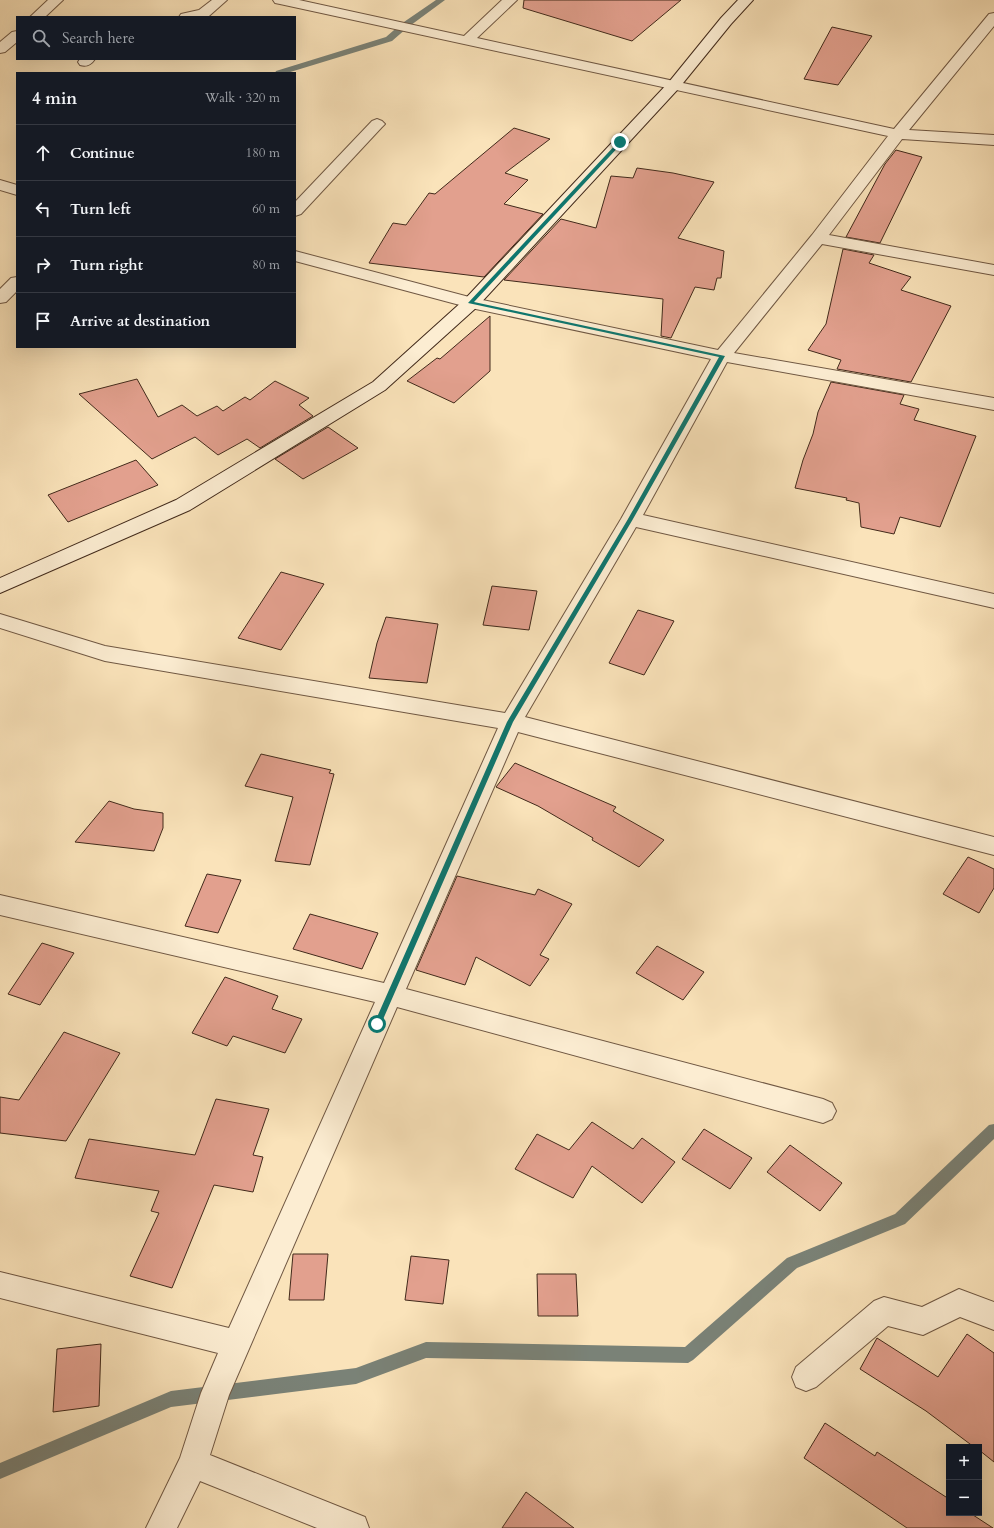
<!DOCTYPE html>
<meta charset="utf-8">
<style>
:root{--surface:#171b24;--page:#20242c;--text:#f1f3f6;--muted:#9ea1a6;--line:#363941}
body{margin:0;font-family:Cardo,serif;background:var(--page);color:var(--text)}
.controls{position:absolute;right:12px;bottom:12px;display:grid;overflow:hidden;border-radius:0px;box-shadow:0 4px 16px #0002}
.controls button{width:36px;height:36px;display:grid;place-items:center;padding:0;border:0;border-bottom:1px solid var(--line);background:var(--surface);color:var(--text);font:20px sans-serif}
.stop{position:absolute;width:12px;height:12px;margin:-9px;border:3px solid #0f766e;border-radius:50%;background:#fff}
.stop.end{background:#0f766e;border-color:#fff;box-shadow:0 1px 4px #0008}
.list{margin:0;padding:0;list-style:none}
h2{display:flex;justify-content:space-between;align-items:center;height:52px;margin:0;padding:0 16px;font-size:17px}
h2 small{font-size:13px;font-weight:400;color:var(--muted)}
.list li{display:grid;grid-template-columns:26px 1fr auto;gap:12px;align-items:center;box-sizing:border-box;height:56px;padding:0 16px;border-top:1px solid var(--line)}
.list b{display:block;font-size:15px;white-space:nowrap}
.list em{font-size:13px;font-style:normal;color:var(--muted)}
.icon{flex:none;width:22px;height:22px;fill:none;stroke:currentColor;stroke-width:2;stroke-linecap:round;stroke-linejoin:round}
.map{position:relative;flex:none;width:994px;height:1528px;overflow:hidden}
.search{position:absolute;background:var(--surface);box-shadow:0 4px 16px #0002;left:16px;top:16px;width:280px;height:44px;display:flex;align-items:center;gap:10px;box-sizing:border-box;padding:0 14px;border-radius:0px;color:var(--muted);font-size:15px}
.panel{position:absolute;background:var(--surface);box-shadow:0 4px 16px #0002;left:16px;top:72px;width:280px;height:276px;border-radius:0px}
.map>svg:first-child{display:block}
</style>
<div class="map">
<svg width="994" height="1528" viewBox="0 0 994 1528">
<rect width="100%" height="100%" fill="#fae3ba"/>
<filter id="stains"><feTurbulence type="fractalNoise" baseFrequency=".005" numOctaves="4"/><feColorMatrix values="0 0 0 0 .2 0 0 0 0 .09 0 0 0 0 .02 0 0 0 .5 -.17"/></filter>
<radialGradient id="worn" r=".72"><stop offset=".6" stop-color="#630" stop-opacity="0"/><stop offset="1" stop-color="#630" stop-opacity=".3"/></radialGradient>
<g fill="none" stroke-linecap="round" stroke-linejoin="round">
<path fill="#7a8277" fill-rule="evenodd" d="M436,0H445L407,28L392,41L287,73H275L276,71L386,37L401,24Z
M994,1124V1139L905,1224L797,1268L693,1360L688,1363L426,1358L356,1384L171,1407L0,1479V1463L171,1391L356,1368L426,1342L685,1347L787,1258L895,1214L989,1125Z"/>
</g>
<path fill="#e2a08e" stroke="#422a1b" d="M524,0H681L632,41L523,8Z
M832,27L872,36L838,85L804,79Z
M514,128L550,139L505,173L528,180L504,204L543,214L484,277L369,263L393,223L406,225L429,193L435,194Z
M896,150L922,157L880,243L846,237L885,164Z
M637,168L673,173L714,182L678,238L724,251L721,278H717L714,290L695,287L671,338L661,336L663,299L504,280L561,219L596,228L611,176L633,178Z
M843,249L874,255L869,263L911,277L901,290L951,306L911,382L837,369L841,360L808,350L826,324Z
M490,316V371L454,403L407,381L437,358L440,359Z
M137,379L158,417L182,405L197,416L217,406L223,411L245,397L250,400L275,381L309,398L299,405L313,416L260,448L247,439L218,455L195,437L152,459L79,394Z
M831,382L904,395L900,404L919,409L914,420L976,436L940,527L900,517L894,534L861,527L859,503L846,500L847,498L795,488L803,460L813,434L818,412Z
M328,427L358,448L303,479L275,459Z
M136,460L158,485L68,522L48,495Z
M281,572L324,584L281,650L238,638Z
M492,586L537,591L529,630L483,625Z
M638,610L674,621L644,675L609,663Z
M386,617L438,624L427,683L369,678L377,643Z
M261,754L331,770L329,773L334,774L310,865L275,861L293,797L245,786Z
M515,763L616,807L613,811L664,840L639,867L592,840L593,838L538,806L496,787Z
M109,801L134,809L163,813V828L154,851L75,842Z
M968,857L994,869V888L979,913L943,894Z
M207,874L241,880L218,933L185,926Z
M457,876L535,895L538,889L572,904L540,955L549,959L530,986L476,957L465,985L416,970Z
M310,914L378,933L362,969L293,949Z
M42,943L74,953L40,1005L8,994Z
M657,946L704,972L683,1000L636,973Z
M225,977L278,996L272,1009L302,1019L285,1053L233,1036L227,1046L192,1033Z
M64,1032L120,1053L66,1141L0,1133V1097L19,1100Z
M216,1099L269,1109L253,1155L263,1157L253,1192L214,1185L172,1288L130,1276L159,1213L151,1211L159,1191L75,1178L89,1139L195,1155Z
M592,1122L633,1149L642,1138L675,1162L642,1203L592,1166L573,1198L515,1169L537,1134L569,1150Z
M704,1129L752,1158L730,1189L682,1159Z
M790,1145L842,1183L820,1211L767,1172Z
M293,1254H328L324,1300H289Z
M411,1256L449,1260L443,1304L405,1300Z
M537,1274H576L578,1316H538Z
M967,1334L994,1353V1462L979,1450V1447H974L926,1411L860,1369L877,1338L938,1377Z
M101,1344L99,1406L53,1412L57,1349Z
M825,1423L875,1456L877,1452L949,1499V1513H970L993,1528H907L804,1458Z
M526,1492L574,1528H502Z"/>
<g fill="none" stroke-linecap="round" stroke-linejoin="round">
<defs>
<path id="lane" d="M212,0H227L209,16L179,17L181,14L199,10Z
M80,59H95C91,65 87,67 80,65L78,62Z
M959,1289L994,1302V1330L960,1317L923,1335L888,1326L816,1387L806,1391L796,1387L792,1377L796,1367L874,1301L884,1297L922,1307Z"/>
<path id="street" d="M48,0H63L45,17H30Z
M273,0H299L464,36L502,0H517L477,38L894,129L989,14L994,13V26L909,130L994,135V145L902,139L829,235L994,265V275L822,244L734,353L994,398V410L727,362L643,515L994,594V608L636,527L525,717L994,837V855L518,732L406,989L823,1099L832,1103L836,1111L832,1119L823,1123L397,1007L229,1395L210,1455L365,1517L369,1528H317L200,1481L177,1528H146L180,1458L201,1393L218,1353L0,1298V1272L229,1328L375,1002L0,915V895L384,983L498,728L105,661L0,628V614L105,646L505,713L621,519L711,359L471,308L295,261V251L473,298L718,350L812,235L888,136L280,4L275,3Z
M17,31V42L5,52L0,53V42L12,32Z
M377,119L382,121L385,124L382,127L301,214L295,216V202L372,121Z
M0,180L17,185V195L0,190Z
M17,277V291L6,302L0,303V289L11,278Z"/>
<path id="secondary" d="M738,0H753L731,24L679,88L477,307L385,390L190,510L0,593V578L176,500L373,382L465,299L669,82L721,18Z"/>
</defs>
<use href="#lane" stroke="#705843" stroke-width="2"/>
<use href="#street" stroke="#705843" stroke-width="2"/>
<use href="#secondary" stroke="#422a1b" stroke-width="2"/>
<use href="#lane" fill="#fcedd2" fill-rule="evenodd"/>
<use href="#street" fill="#fcedd2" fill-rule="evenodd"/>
<use href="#secondary" fill="#fcedd2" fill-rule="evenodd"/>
</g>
<path fill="#0f766e" d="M619,141L623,142L474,302L725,356L633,519L513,722L381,1024L377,1027L374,1024L507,722L628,519L719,357L468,303Z"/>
<rect width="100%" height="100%" filter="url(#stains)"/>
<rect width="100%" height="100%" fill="url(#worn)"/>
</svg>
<div class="controls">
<button>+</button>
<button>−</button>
</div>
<div class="stop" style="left:377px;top:1024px"></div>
<div class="stop end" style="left:620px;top:142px"></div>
<div class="search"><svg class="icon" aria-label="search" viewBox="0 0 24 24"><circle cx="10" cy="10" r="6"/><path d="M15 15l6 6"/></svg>Search here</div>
<section class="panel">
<h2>4 min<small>Walk · 320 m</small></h2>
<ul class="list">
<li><svg class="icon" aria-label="ahead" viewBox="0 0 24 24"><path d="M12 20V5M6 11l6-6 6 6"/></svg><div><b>Continue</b></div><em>180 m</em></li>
<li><svg class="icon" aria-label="left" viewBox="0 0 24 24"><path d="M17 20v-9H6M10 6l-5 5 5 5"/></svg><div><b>Turn left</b></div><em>60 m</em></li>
<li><svg class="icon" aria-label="right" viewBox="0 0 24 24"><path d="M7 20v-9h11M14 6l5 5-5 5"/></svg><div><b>Turn right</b></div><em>80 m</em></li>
<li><svg class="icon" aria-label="arrive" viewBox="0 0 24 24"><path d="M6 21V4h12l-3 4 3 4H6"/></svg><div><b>Arrive at destination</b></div></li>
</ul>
</section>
</div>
